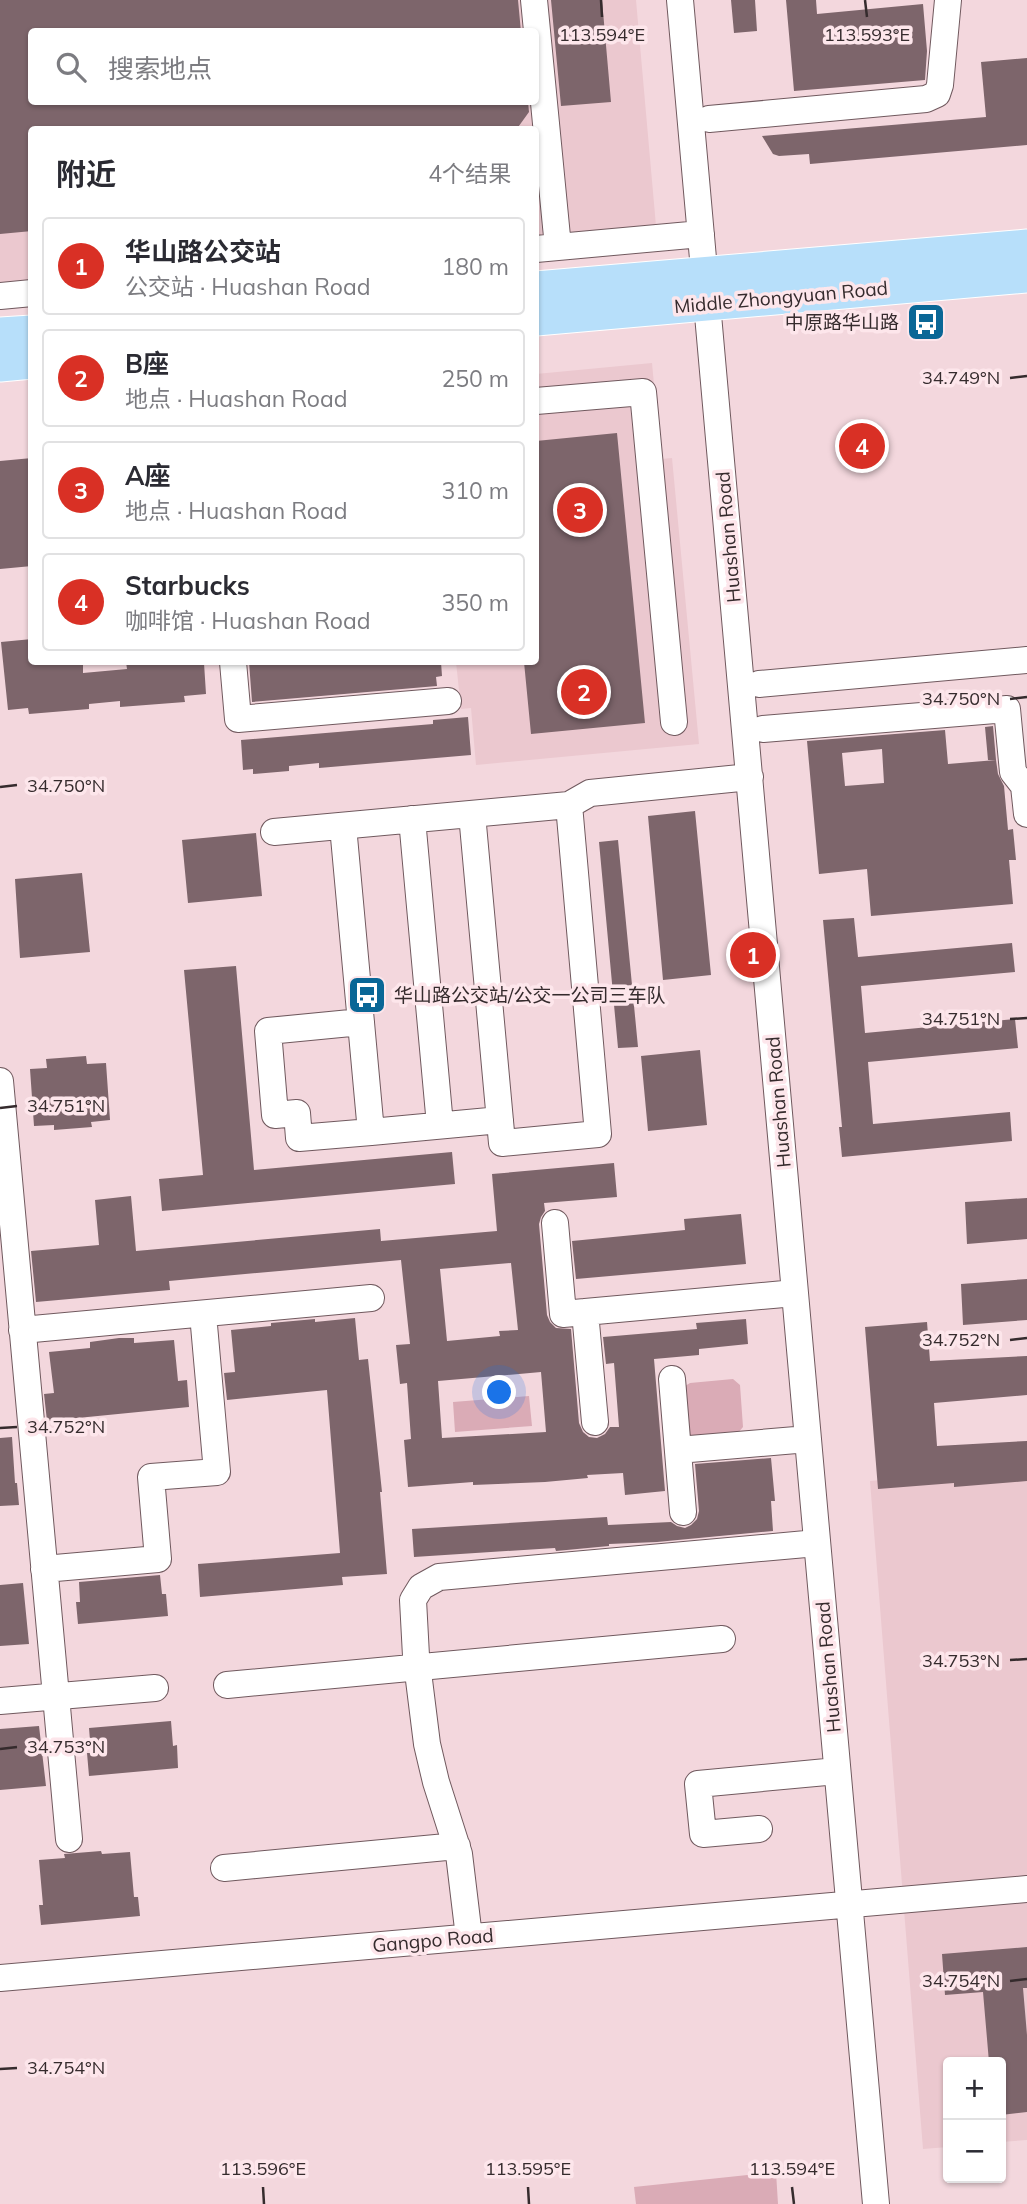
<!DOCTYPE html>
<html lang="zh">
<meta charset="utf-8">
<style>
:root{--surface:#fff;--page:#f2f2f3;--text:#2b2b33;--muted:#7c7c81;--line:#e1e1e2;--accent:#d93025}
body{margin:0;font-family:Mulish,"Noto Sans SC",sans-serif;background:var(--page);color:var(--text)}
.controls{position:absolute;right:21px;bottom:21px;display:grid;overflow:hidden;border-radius:7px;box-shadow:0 2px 5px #0004}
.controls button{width:63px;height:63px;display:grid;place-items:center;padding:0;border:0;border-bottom:2px solid var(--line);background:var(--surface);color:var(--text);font:35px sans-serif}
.you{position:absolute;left:500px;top:1393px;width:24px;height:24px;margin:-18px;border:5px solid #fff;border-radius:50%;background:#1a73e8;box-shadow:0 0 0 10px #1a73e833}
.badge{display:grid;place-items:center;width:46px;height:46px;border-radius:50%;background:var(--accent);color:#fff;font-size:23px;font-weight:700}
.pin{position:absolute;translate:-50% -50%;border:4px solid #fff;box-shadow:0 2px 7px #0006}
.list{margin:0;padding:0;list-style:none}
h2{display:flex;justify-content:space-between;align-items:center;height:91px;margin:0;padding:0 28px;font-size:30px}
h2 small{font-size:23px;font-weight:400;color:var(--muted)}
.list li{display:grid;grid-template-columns:46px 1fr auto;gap:21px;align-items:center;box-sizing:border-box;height:98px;margin:0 14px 14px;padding:0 14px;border:2px solid var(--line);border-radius:7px}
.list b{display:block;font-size:26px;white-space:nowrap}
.list p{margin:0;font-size:23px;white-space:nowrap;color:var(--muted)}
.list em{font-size:23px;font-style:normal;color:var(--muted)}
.icon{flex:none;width:38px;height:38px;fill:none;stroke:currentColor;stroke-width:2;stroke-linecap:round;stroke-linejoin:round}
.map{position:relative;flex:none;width:1027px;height:2204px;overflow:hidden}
.search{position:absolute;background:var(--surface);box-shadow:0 2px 5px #0004;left:28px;top:28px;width:511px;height:77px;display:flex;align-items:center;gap:18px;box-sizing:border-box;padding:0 24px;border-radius:7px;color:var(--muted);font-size:26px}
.panel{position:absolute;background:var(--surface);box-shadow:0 2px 5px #0004;left:28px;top:126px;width:511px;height:539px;border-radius:7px}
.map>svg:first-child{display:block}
</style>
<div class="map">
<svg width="1027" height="2204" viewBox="0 0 1027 2204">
<rect width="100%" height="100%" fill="#f3d7dd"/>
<path fill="#ebc8cf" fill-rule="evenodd" d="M0,0H636L656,226L536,236V130H32L31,281L0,284ZM32,32H536V102H32Z
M652,363L661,459L672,458L699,744L476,765L471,708L461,709L456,662H536V374Z
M1027,1468V2140L1001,2142V2062H948V2147L923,2149L870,1481Z"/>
<path fill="#daabb6" d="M733,1379L740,1385L743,1427L737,1434L690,1436L687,1432L685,1386L690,1383Z
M529,1396L532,1426L455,1432L453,1402Z
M776,2172L778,2204H636L634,2187Z"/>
<path fill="#7d656b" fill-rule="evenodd" d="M0,0H518L521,32H32V102H528L529,112L516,130H32V231L0,234Z
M551,0H602L611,102L561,106Z
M731,0H755L757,31L734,33Z
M786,0H816L817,14L923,4L927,51L925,80L794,91Z
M1027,58V145L810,164L809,154L779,156L773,154L762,136L986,117L981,62Z
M617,433L645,723L531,734L524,662H536V441Z
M32,458V566L0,569V461Z
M32,639V662H83V673L127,669L126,662L204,663L206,694L184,696L185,702L120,707V701L89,704V709L29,714L28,708L8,710L1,642Z
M249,662H441L442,676L436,677L437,686L252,702Z
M468,717L471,755L319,768V763L289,766V771L253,774V769L243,770L241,740L433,724V720Z
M993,726L996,760H988L985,727Z
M945,730L948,764L996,760L998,774L1004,786L1008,830L1013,829L1016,860H1009L1013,904L871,916L867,869L819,874L807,741ZM882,749L884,783L845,786L842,753Z
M695,811L711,975L663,980L648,816Z
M256,833L262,896L188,903L182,840Z
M618,840L638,1047L618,1048L599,842Z
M82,873L90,952L20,958L15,879Z
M854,918L858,957L1012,943L1015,972L861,986L865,1033L1015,1019L1018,1048L868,1062L873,1124L1010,1112L1012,1141L842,1157L839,1127H842L823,920Z
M236,966L254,1170L452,1152L455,1184L162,1211L159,1179L203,1175L184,970Z
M700,1050L707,1125L648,1131L641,1056Z
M86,1056L87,1064L106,1063L110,1120L91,1122L92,1127L54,1130V1125L34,1126L30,1069L47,1068L46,1059Z
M614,1163L617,1197L544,1203L545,1211L541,1217L539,1224L547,1315L550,1322L556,1328L571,1329L579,1423L583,1432L589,1437L597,1438L605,1434L610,1427H619L614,1363L606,1364L603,1337L697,1329L696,1323L746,1319L748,1344L699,1349V1355L654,1359L665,1491L625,1495L623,1473L587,1475L588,1478L545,1482L473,1485V1482L408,1487L404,1440L411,1439L407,1383L400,1384L396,1345L410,1344L401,1260L169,1281L170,1290L36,1302L31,1251L99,1245L95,1200L131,1196L136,1251L380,1229L381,1241L497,1231L492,1174ZM511,1263L518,1330L499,1331L500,1336L447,1341L440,1269ZM541,1372L546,1432L442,1438L438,1381Z
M1027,1198V1239L967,1244L965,1202Z
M741,1214L746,1264L576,1279L572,1241L685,1230L684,1219Z
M1027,1279V1320L963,1325L961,1284Z
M355,1318L359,1360L368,1359L382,1492H380L387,1574L342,1577L343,1585L200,1597L198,1564L340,1553L327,1390L227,1400L224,1373L235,1372L231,1330L271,1326V1323L315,1319V1322Z
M927,1322L930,1361L1027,1356V1395L934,1403L937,1446L1027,1441V1481L954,1487V1483L878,1489L865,1327Z
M119,1338H134V1343L174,1340L178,1381L187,1380L189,1407L47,1421L44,1394L54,1393L49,1352L90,1348V1342Z
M12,1437L15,1483H17L19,1505L0,1506V1438Z
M771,1458L775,1501H771L773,1531L657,1542L609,1544V1546L556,1551L555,1548L414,1557L412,1529L607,1517L608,1525L671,1522L677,1526L685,1528L691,1525L697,1519L699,1511L695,1464Z
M160,1575L162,1594H166L168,1616L78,1624L76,1602H80L79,1582Z
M23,1583L29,1644L0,1646V1585Z
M171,1721L173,1746L177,1745L178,1768L89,1776L87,1753H91L89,1728Z
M39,1726L46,1786L0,1790V1729Z
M101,1851L102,1854L130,1852L134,1897H138L140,1916L41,1925L39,1905H43L39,1860L65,1858L64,1854Z
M1027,1947V1988H1023L1027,2035V2112L1001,2115V2062H989L983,1992L945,1995L942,1954Z"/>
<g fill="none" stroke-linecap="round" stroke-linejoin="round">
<defs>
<path id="minor" d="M534,0L558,247
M680,0L876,2204
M709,119L926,99L937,94L940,85L948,0
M536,249L701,234
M0,296L32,293
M536,401L643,392L674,722
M233,662L238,719L448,701
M759,684L1027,660
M763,729L1007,709L1013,772L1024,786L1027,814
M472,814L502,1143L598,1134L569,805
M412,819L440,1125
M343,826L371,1132L500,1120
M274,832L569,805L590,793L750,777
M361,1022L268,1031L275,1115L297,1113L299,1138L371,1132
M0,1081L69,1839
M555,1223L563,1314L795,1293
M585,1312L595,1422
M22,1330L371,1298
M672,1379L683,1512
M678,1450L808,1439
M44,1569L158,1559L151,1477L217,1472L203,1314
M227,1685L722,1639
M0,1701L155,1688
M759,1829L703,1834L698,1784L837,1771
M224,1868L457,1846
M469,1937L459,1854L436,1782L427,1744L416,1656L413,1600L421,1587L439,1577L817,1543
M0,1978L1027,1889"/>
<path id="major" d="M536,288L1027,246
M536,319L1027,276
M0,334L32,332
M0,365L32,362"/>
</defs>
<use href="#minor" stroke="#70595e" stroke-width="28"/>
<use href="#major" stroke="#fff" stroke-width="35"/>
<use href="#minor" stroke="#fff" stroke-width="26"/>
<use href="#major" stroke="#b7dffa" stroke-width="33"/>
</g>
<path fill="none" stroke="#352b2d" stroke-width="2.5" d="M601,0L602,17M865,0L867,17M1010,378L1027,376M1010,699L1027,697M0,787L17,785M1010,1019L1027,1018M0,1108L17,1106M1010,1340L1027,1338M0,1428L17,1427M1010,1660L1027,1659M0,1749L17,1747M1010,1981L1027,1979M0,2069L17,2068M263,2187L264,2204M528,2187L529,2204M792,2187L794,2204"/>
<defs>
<symbol id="bus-square" viewBox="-11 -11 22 22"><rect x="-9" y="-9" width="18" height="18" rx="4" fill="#0a6796" stroke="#fde6eb"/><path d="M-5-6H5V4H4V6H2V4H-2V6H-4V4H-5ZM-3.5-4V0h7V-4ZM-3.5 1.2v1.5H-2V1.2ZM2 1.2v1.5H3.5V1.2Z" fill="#fff"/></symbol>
</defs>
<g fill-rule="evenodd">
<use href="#bus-square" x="904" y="300" width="44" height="44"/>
<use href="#bus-square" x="345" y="973" width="44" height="44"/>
</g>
<g text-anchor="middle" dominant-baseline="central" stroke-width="7" stroke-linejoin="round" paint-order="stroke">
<g font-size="19" fill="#352b2d" stroke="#fde6eb">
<text transform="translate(781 297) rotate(-5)">Middle Zhongyuan Road</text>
<text transform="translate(728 537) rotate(-95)">Huashan Road</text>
<text transform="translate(778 1102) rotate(-95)">Huashan Road</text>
<text transform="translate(828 1667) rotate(-95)">Huashan Road</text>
<text transform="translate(433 1940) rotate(-5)">Gangpo Road</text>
</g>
<g font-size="19" fill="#352b2d" stroke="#fde6eb" text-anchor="end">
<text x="899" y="322">中原路华山路</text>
<text x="394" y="995" text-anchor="start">华山路公交站/公交一公司三车队</text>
</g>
</g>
<g font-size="18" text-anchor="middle" fill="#352b2d" stroke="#fde6eb" stroke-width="7" stroke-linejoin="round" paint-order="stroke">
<text x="602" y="41">113.594°E</text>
<text x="867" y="41">113.593°E</text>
<text x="961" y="384">34.749°N</text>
<text x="961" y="705">34.750°N</text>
<text x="66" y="792">34.750°N</text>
<text x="961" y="1025">34.751°N</text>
<text x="66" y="1112">34.751°N</text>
<text x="961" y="1346">34.752°N</text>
<text x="66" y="1433">34.752°N</text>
<text x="961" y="1667">34.753°N</text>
<text x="66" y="1753">34.753°N</text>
<text x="961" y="1987">34.754°N</text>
<text x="66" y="2074">34.754°N</text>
<text x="263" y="2175">113.596°E</text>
<text x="528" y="2175">113.595°E</text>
<text x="792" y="2175">113.594°E</text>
</g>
</svg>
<div class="controls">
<button>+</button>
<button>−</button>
</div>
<div class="you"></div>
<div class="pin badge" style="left:753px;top:955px">1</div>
<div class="pin badge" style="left:584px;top:692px">2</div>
<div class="pin badge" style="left:580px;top:510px">3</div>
<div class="pin badge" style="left:862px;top:446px">4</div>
<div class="search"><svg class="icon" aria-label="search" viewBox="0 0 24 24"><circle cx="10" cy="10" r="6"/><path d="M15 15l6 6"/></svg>搜索地点</div>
<section class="panel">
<h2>附近<small>4个结果</small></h2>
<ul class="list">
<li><span class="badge">1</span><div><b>华山路公交站</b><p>公交站 · Huashan Road</p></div><em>180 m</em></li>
<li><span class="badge">2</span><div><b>B座</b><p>地点 · Huashan Road</p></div><em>250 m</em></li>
<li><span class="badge">3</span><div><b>A座</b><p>地点 · Huashan Road</p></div><em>310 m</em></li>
<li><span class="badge">4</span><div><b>Starbucks</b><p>咖啡馆 · Huashan Road</p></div><em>350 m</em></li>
</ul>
</section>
</div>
